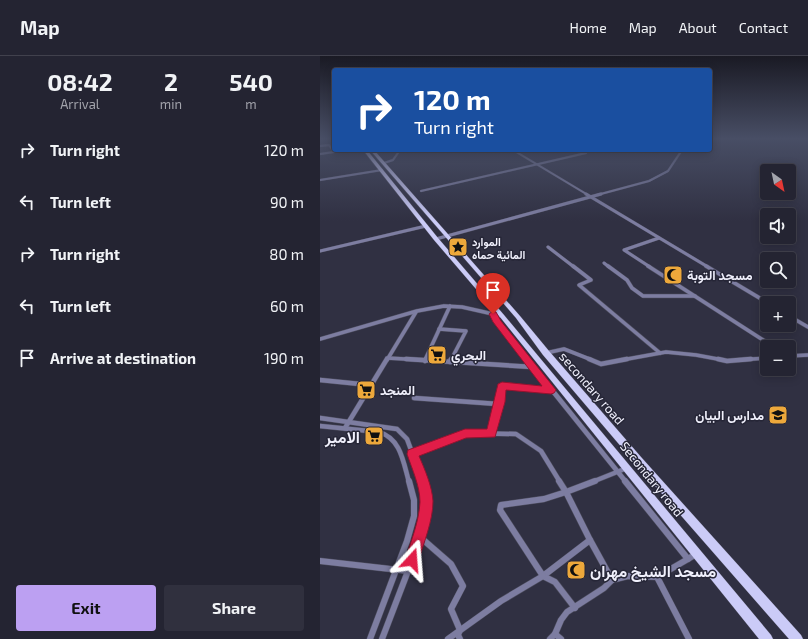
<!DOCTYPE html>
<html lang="en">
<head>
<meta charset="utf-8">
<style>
	body { margin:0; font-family:"Exo 2",Vazirmatn,sans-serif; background:#30303e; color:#f1f3f6; height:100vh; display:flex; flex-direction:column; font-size:15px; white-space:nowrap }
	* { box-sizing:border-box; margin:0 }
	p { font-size:13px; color:#a3a4ac }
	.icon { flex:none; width:22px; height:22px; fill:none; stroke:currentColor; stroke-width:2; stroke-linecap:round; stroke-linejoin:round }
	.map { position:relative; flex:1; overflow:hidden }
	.sheet { display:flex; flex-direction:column; background:#242432; width:320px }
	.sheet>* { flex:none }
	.banner { position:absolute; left:12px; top:12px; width:380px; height:84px; border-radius:4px; box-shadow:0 2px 10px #0003,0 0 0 1px #41414d; background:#1a4fa0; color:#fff; overflow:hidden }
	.needle { width:26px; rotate:147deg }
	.controls { position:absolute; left:440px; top:108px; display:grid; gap:8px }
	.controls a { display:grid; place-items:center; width:36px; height:36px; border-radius:4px; background:#242432; box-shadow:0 2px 10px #0003,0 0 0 1px #41414d; font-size:20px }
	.pin { position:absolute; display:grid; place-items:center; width:34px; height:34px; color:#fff; margin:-41px -17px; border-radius:50% 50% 50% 0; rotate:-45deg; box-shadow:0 0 4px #0007 }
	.pin .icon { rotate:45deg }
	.me { position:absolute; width:44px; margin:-22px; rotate:19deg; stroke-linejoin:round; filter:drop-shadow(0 0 3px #0008) }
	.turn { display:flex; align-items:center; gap:14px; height:84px; padding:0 16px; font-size:18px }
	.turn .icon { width:52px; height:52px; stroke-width:2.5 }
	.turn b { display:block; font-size:28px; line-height:34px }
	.eta { display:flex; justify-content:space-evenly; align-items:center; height:68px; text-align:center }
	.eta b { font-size:24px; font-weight:700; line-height:28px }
	.action { display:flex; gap:8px; margin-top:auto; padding:8px 16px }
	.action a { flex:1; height:46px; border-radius:4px; background:#bca0f2; color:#111; font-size:16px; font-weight:700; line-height:46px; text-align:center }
	.action a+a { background:#30303e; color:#f1f3f6 }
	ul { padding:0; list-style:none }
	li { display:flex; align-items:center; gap:12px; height:52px; padding:0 16px }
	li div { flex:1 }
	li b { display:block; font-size:15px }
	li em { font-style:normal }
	header { display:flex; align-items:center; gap:24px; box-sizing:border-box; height:56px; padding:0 20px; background:#242432; border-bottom:1px solid #41414d }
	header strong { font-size:19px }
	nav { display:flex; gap:22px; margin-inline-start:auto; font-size:14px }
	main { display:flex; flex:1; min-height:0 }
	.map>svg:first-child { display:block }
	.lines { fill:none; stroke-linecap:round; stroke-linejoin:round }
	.minor-far4-casing { stroke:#4f4f60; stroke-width:2.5 }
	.minor-far3-casing { stroke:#4f4f60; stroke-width:3.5 }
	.minor-far2-casing { stroke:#4f4f60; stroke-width:4.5 }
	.minor-far1-casing { stroke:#4f4f60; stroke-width:5.5 }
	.minor-casing { stroke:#4f4f60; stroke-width:7 }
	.primary-casing { stroke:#4f4f60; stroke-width:1 }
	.minor-far4 { stroke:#7d7da1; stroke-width:2 }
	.minor-far3 { stroke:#7d7da1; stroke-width:3 }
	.minor-far2 { stroke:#7d7da1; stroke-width:3.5 }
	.minor-far1 { stroke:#7d7da1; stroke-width:4.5 }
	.minor { stroke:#7d7da1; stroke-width:6 }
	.primary { fill:#cbcbf7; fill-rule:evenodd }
	.route { fill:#e11d48; stroke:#92132f }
	.labels { text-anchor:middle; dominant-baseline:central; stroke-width:3; stroke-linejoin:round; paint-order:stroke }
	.far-poi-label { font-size:11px; font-weight:bold; fill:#f0f0fc; stroke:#262637; text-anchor:start }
	.poi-label { font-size:13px; font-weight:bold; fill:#f0f0fc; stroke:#262637; text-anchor:start }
	.street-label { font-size:13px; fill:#f0f0fc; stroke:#262637 }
	.near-poi-label { font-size:16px; font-weight:bold; fill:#f0f0fc; stroke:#262637; text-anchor:end }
</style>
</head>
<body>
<header>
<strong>Map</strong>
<nav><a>Home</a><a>Map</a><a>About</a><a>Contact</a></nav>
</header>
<main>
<section class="sheet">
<div class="eta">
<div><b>08:42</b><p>Arrival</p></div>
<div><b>2</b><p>min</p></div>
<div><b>540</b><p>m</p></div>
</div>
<ul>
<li><svg class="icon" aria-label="right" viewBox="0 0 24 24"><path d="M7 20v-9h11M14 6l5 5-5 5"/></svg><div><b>Turn right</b></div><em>120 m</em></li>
<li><svg class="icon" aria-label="left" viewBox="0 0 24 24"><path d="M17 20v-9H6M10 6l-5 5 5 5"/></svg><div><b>Turn left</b></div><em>90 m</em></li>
<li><svg class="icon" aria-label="right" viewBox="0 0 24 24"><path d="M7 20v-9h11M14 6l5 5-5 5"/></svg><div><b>Turn right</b></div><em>80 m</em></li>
<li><svg class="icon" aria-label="left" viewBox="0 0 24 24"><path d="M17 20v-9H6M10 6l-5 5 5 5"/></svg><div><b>Turn left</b></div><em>60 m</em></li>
<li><svg class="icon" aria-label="arrive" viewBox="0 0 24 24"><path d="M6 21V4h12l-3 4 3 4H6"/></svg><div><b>Arrive at destination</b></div><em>190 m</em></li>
</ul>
<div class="action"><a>Exit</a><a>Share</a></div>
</section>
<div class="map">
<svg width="488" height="583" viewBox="0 0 488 583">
	<rect width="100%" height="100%" fill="#303042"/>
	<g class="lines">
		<g class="minor-far4-casing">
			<g id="minor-far4">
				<path d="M0 90 9 89 14 96 0 98"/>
				<path d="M193 94 268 139"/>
				<path d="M64 107 73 104 80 94"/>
				<path d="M0 124 62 114"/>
				<path d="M101 135 266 97 265 94"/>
				<path d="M277 139 329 125 348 115 362 94"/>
			</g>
		</g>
		<g class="minor-far3-casing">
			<g id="minor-far3">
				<path d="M266 138 388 211"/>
				<path d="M116 183 281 138"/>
				<path d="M228 191 254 211"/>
				<path d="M0 195 106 170"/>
				<path d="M284 207 289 211"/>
				<path d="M330 211 304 194 339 182"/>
			</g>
		</g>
		<g class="minor-far2-casing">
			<g id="minor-far2">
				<path d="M253 210 271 224 259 229 340 297"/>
				<path d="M288 210 307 224 312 232 323 240H375"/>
				<path d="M328 210 454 291"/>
				<path d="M386 210 448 247"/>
				<path d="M173 257 177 266 208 304"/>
				<path d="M469 260 488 271"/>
				<path d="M119 273 146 275 131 304"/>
				<path d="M0 283 97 255 124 250 142 251 182 260"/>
				<path d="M226 297 244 293 272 304"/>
				<path d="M469 300 488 299"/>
				<path d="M67 302 103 304"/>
				<path d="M67 304 96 256"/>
				<path d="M105 304 130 250"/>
				<path d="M302 304 346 296 376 299 403 304"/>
				<path d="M418 304 447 302"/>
			</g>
		</g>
		<g class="minor-far1-casing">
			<g id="minor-far1">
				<path d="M86 303 213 311"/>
				<path d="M207 303 306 426"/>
				<path d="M269 303 281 308 307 303"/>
				<path d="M398 303 407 305 431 303"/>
				<path d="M105 305 106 303"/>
				<path d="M130 306 131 303"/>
				<path d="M0 324 50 329"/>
				<path d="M94 342 178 348"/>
				<path d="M0 362 77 373 87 383 103 426"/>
				<path d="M0 370 59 376C81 383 83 405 89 426"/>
				<path d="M25 372 67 303"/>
				<path d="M171 378 182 330 231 334"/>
				<path d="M92 398 145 377 196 378 221 395 240 426"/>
				<path d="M272 426 307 412"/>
			</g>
		</g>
		<g class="minor-casing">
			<g id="minor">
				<path d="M239 425 246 436 275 425"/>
				<path d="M305 425 368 503 376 498"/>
				<path d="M246 436 270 484 223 520 180 454 181 449 224 443Z"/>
				<path d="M100 481 131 508 143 530 131 553 140 574 138 579 140 583"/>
				<path d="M270 484 292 524"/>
				<path d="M0 505 88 515"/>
				<path d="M223 520 235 526 255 552"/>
				<path d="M337 521 369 583"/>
				<path d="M235 578 241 583"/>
				<path d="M50 583 87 485 94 460V444L89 425"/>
				<path d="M62 583 88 515 104 464 106 445 102 425"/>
				<path d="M128 583 181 545 223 520"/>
				<path d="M230 583 235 578 241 564 247 556 284 532 292 524 308 520 337 521 368 503"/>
			</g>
		</g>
		<g class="primary-casing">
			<g id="primary">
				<path d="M43 94H47L118 182 184 259 451 579 453 583H439L180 261 114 184Z"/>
				<path d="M50 94H54L200 260 229 295 321 401 481 579 483 583H469L315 407 223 299 196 262Z"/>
			</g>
		</g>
		<use href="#minor-far4" class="minor-far4"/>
		<use href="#minor-far3" class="minor-far3"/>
		<use href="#minor-far2" class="minor-far2"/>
		<use href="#minor-far1" class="minor-far1"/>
		<use href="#minor" class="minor"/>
		<use href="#primary" class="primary"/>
	</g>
	<linearGradient id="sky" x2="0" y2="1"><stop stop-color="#1a1a24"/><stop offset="0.5" stop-color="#484e65"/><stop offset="1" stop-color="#484e65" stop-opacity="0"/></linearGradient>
	<rect width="488" height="165" fill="url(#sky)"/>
	<path class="route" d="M173 255 176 256 181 265 236 334 234 337 231 338 186 334 185 346 175 381 146 382 99 400C105 414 112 430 113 445 113 465 104 485 99 504L97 509 92 511 87 509 85 504C91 485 99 466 100 446 100 430 92 413 87 398L88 394 145 373H167L178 328 182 326 222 330 173 266 169 258Z"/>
	<defs>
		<g id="sight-square" transform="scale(1)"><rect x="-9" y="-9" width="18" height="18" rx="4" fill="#eda83b" stroke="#262637"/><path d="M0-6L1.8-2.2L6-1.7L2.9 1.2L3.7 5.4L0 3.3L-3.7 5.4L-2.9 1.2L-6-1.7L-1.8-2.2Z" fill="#111"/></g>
		<g id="mosque-square" transform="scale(1)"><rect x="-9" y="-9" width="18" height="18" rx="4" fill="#eda83b" stroke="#262637"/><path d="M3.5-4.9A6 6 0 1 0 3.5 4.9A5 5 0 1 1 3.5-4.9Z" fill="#111"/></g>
		<g id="supermarket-square" transform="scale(1)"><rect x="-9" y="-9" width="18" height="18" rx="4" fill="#eda83b" stroke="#262637"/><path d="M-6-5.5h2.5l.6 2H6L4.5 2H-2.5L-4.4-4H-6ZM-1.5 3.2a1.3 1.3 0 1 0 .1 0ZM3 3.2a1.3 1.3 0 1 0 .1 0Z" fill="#111"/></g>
		<g id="school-square" transform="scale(1)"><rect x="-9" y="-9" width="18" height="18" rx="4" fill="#eda83b" stroke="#262637"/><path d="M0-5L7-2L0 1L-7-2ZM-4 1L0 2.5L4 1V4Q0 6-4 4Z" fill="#111"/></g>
	</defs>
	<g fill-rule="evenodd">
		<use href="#sight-square" x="138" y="191"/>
		<use href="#mosque-square" x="353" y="219"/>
		<use href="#supermarket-square" x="117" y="299"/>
		<use href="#supermarket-square" x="46" y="334"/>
		<use href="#school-square" x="458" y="359"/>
		<use href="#supermarket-square" x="54" y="380"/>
		<use href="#mosque-square" x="256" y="514"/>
	</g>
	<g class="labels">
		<g class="far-poi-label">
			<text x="152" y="185">الموارد<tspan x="152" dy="13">المائية حماه</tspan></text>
		</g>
		<g class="poi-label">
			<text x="367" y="219">مسجد التوبة</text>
			<text x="131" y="299">البحري</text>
			<text x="60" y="334">المنجد</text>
			<text x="444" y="359" text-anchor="end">مدارس البيان</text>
		</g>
		<g class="street-label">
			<text transform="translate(272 332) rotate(49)">secondary road</text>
			<text transform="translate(332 423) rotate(51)">Secondary road</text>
		</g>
		<g class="near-poi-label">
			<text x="40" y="380">الامير</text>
			<text x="270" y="514" text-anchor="start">مسجد الشيخ مهران</text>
		</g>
	</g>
</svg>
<div class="controls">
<a><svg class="needle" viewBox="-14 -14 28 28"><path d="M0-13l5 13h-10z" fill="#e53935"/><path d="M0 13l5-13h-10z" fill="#a3a4ac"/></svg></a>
<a><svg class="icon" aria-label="sound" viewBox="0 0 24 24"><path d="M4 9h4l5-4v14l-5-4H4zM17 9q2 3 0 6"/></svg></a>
<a><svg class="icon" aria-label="search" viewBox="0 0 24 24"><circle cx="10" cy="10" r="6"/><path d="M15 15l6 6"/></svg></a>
<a>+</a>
<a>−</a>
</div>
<div class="pin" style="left:173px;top:258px;background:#d93025"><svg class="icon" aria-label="arrive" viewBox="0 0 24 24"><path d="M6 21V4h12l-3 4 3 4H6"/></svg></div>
<svg class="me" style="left:92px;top:504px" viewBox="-20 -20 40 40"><path d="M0-17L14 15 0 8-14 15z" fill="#e11d48" stroke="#fff" stroke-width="4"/></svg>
<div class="banner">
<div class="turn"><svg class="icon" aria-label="right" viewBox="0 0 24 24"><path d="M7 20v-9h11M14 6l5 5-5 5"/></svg><div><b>120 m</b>Turn right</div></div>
</div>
</div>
</main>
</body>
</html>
